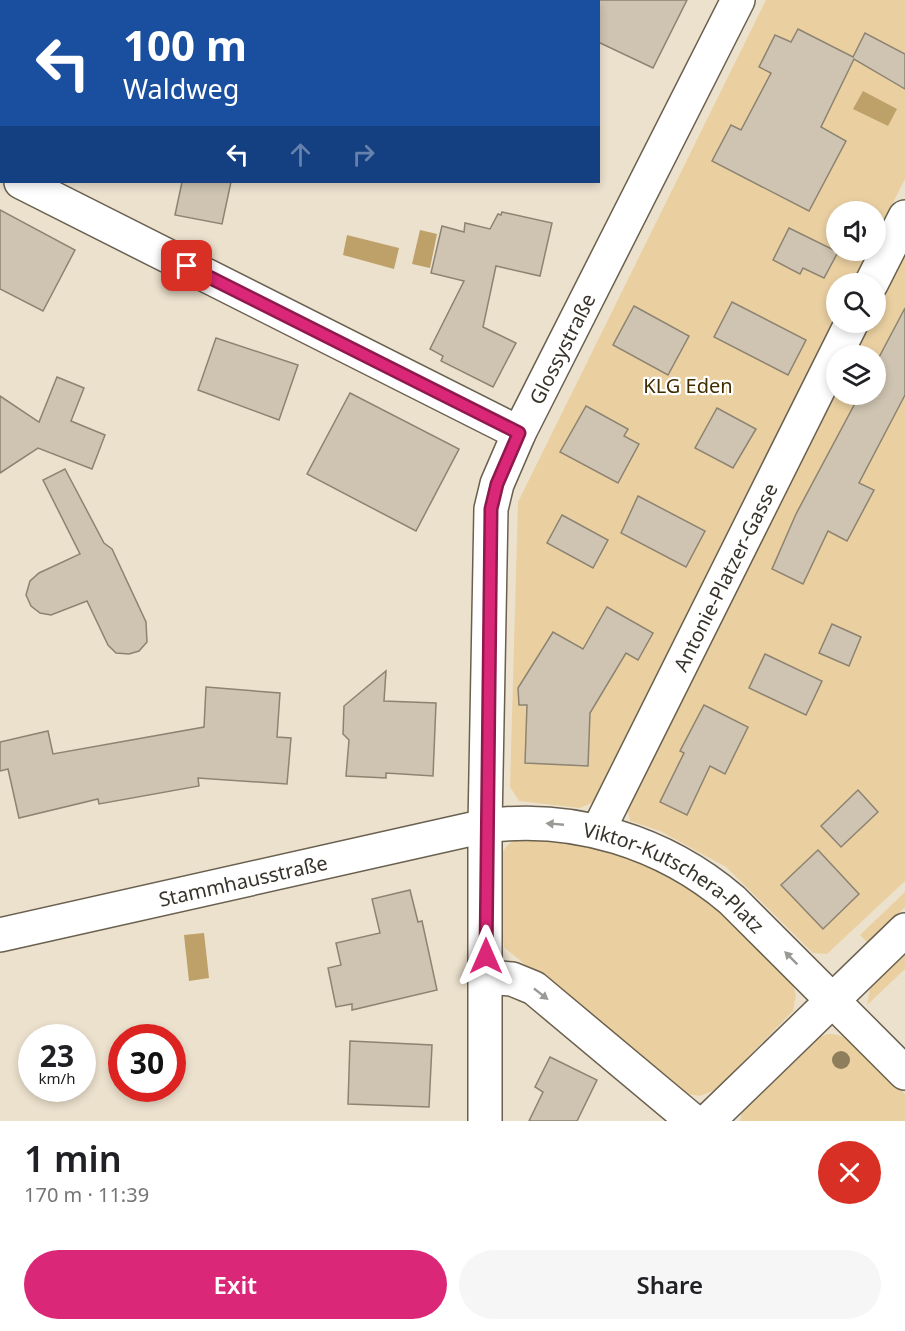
<!DOCTYPE html>
<html lang="en">
<head>
<meta charset="utf-8">
<style>
	body { margin:0; font-family:"Noto Sans",sans-serif; background:#f6f6f6; color:#202124; height:100vh; display:flex; flex-direction:column; font-size:22px; white-space:nowrap }
	* { box-sizing:border-box; margin:0 }
	p { font-size:20px; color:#757577 }
	.icon { flex:none; width:33px; height:33px; fill:none; stroke:currentColor; stroke-width:2; stroke-linecap:round; stroke-linejoin:round }
	.map { position:relative; height:1121px; overflow:hidden }
	.sheet { display:flex; flex-direction:column; background:#fff; flex:1 }
	.sheet>* { flex:none }
	.guide { position:absolute; left:0px; top:0px; width:600px; height:183px; box-shadow:0 3px 9px #0003; background:#1a4fa0; color:#fff; overflow:hidden }
	.buttons { position:absolute; left:826px; top:201px; display:grid; gap:12px }
	.buttons a { display:grid; place-items:center; width:60px; height:60px; border-radius:50%; background:#fff; box-shadow:0 3px 9px #0003; font-size:30px }
	.speed { position:absolute; left:18px; top:1024px; display:flex; gap:12px; font-size:30px; font-weight:700; text-align:center }
	.speed>* { display:grid; place-content:center; width:78px; height:78px; border-radius:50%; background:#fff; box-shadow:0 3px 9px #0003; line-height:1 }
	.speed small { font-size:15px; font-weight:400 }
	.speed .limit { border:9px solid #d22; background:#fff; color:#111 }
	.pin { position:absolute; display:grid; place-items:center; width:51px; height:51px; color:#fff; margin:-26px; border-radius:12px; box-shadow:0 3px 9px #0006 }
	.me { position:absolute; width:66px; margin:-33px; rotate:0deg; stroke-linejoin:round; filter:drop-shadow(0 0 4px #0008) }
	.turn { display:flex; align-items:center; gap:21px; height:126px; padding:0 24px; font-size:27px }
	.turn .icon { width:78px; height:78px; stroke-width:2.5 }
	.turn b { display:block; font-size:42px; line-height:51px }
	.lanes { display:flex; align-items:center; height:57px; padding:0 24px; background:#0003; justify-content:center; gap:30px; direction:ltr }
	.lanes .off { opacity:.35 }
	.round { display:grid; place-items:center; flex:none; width:63px; height:63px; border-radius:32px; background:#f6f6f6 }
	.headline { display:flex; align-items:center; justify-content:space-between; height:102px; padding:0 24px }
	h1 { font-size:36px; font-weight:600; line-height:45px }
	.action { display:flex; gap:12px; margin-top:auto; padding:12px 24px }
	.action a { flex:1; height:69px; border-radius:36px; background:#db2777; color:#fff; font-size:24px; font-weight:600; line-height:69px; text-align:center }
	.action a+a { background:#f6f6f6; color:#202124 }
	.map>svg:first-child { display:block }
	.green { fill:#ead0a1 }
	.water { fill:#bea069 }
	.building { fill:#cfc4b1; stroke:#8d8371; stroke-width:1.5 }
	.lines { fill:none; stroke-linecap:round; stroke-linejoin:round }
	.minor-casing { stroke:#6a604f; stroke-width:36 }
	.minor { stroke:#fff; stroke-width:33 }
	.tree { fill:#8e7e5c }
	.oneway { fill:#9b9995 }
	.route-casing { stroke:#8e194d; stroke-width:15 }
	.route { stroke:#db2777; stroke-width:10 }
	.labels { text-anchor:middle; dominant-baseline:central; stroke-width:4.5; stroke-linejoin:round; paint-order:stroke }
	.street-label { font-size:20px; fill:#37332b; stroke:#fff }
	.park-label { font-size:20px; fill:#412d00; stroke:#fff }
</style>
</head>
<body>
<div class="map">
<svg width="905" height="1121" viewBox="0 0 905 1121">
	<rect width="100%" height="100%" fill="#ece1cd"/>
	<g class="green">
		<path d="M766 0H905V179L876 236V212H837V250L869 251 853 283 837 284V315L594 802 580 808 519 801 510 787 518 502Z"/>
		<path d="M905 251V881L827 954 813 953 726 867 660 831 630 821 627 808 837 387V394H876V356L853 355 869 323 876 322V309Z"/>
		<path d="M519 838 572 840 644 861 720 906 792 983 796 995 793 1011 717 1089 700 1096 681 1093 505 948C499 933 495 867 502 853 506 845 511 842 519 838Z"/>
		<path d="M905 892V907L867 942 860 935Z"/>
		<path d="M905 953V969L867 1005 871 985Z"/>
		<path d="M828 1034C861 1033 885 1073 905 1094V1121H740L742 1111 749 1101 819 1037Z"/>
	</g>
	<g class="water">
		<path d="M863 91 897 109 888 126 853 109Z"/>
		<path d="M420 230 437 234 430 268 412 264Z"/>
		<path d="M347 235 399 248 394 269 343 255Z"/>
		<path d="M204 933 209 978 189 981 184 935Z"/>
	</g>
	<g class="building">
		<path d="M598 0H687L653 68 598 42Z"/>
		<path d="M798 29 853 57 865 33 905 54V89L854 59 821 127 846 141 809 211 712 161 731 125 741 130 771 73 759 67 775 35 791 42Z"/>
		<path d="M182 182H231L222 224 175 215Z"/>
		<path d="M0 210 75 250 43 311 0 289Z"/>
		<path d="M502 212 552 223 540 276 496 266 483 327 516 343 493 387 441 361 443 356 430 349 464 281 431 273 442 226 464 232 465 223 490 229 498 214 501 215Z"/>
		<path d="M789 228 838 252 824 278 803 268 800 274 773 260Z"/>
		<path d="M732 302 806 340 788 375 714 337Z"/>
		<path d="M634 306 689 336 668 375 613 345Z"/>
		<path d="M905 308V395L859 483 874 490 847 541 828 531 803 584 772 569 796 514 860 394H876V363Z"/>
		<path d="M216 338 298 365 279 420 198 390Z"/>
		<path d="M57 377 84 388 71 421 105 435 92 469 38 448 0 473V396L39 422Z"/>
		<path d="M350 393 459 449 416 531 307 474Z"/>
		<path d="M586 406 628 429 624 436 639 444 618 483 560 452Z"/>
		<path d="M717 408 756 429 733 468 695 448Z"/>
		<path d="M65 469 104 543 112 549 146 622 147 642 139 651 129 654 116 653 108 645 87 601 51 615 40 613 31 606 26 595 30 581 39 573 80 554 43 480Z"/>
		<path d="M638 496 705 531 686 567 621 533Z"/>
		<path d="M562 515 608 540 593 568 547 543Z"/>
		<path d="M607 607 653 633 638 660 626 653 590 713 588 766 525 763 527 705H519L518 688 553 632 583 649Z"/>
		<path d="M832 624 861 637 849 666 819 653Z"/>
		<path d="M765 654 822 681 806 715 749 688Z"/>
		<path d="M386 671 384 701 436 703 433 776 386 773V778L346 776 349 740 343 734 344 706Z"/>
		<path d="M206 687 280 693 277 737 291 738 287 784 198 778 199 786 99 804 98 799 19 818 8 769 0 771V742L48 731 53 754 204 727Z"/>
		<path d="M704 705 748 727 725 774 710 766 687 815 660 802 684 753 680 751Z"/>
		<path d="M858 790 878 812 841 847 821 826Z"/>
		<path d="M818 850 859 894 823 929 781 885Z"/>
		<path d="M410 890 418 922 422 921 437 990 352 1010V1004L336 1007 328 968 341 965 336 943 380 933 372 899Z"/>
		<path d="M350 1041 432 1045 429 1107 348 1104Z"/>
		<path d="M550 1057 597 1080 577 1121H529L543 1092 535 1087Z"/>
	</g>
	<g class="lines">
		<g class="minor-casing">
			<g id="minor">
				<path d="M21 182 519 433"/>
				<path d="M871 284 905 217"/>
				<path id="s1" d="M598 831 852 322"/>
				<path id="s2" d="M0 935 485 826C574 814 664 842 732 900L905 1073"/>
				<path d="M486 977 512 979 534 988 693 1121"/>
				<path id="s3" d="M485 1121V826L491 509 497 484 519 433 738 0"/>
				<path d="M708 1121 905 930"/>
			</g>
		</g>
		<use href="#minor" class="minor"/>
	</g>
	<circle class="tree" cx="841" cy="1060" r="9"/>
	<defs><path id="oneway-solid" d="M-6-.8H1V-3.2L6.5 0L1 3.2V.8H-6Z" transform="scale(1.5)"/></defs>
	<g class="oneway">
		<use href="#oneway-solid" transform="translate(555 824) rotate(-175)"/>
		<use href="#oneway-solid" transform="translate(791 958) rotate(-135)"/>
		<use href="#oneway-solid" transform="translate(541 994) rotate(38)"/>
	</g>
	<g class="lines">
		<g class="route-casing">
			<path id="route" d="M187 266 519 433 497 484 491 509 486 956"/>
		</g>
		<use href="#route" class="route"/>
	</g>
	<g class="labels">
		<g class="street-label">
			<text stroke="none"><textPath href="#s3" startOffset="788">Glossystraße</textPath></text>
			<text stroke="none"><textPath href="#s1" startOffset="284">Antonie-Platzer-Gasse</textPath></text>
			<text stroke="none"><textPath href="#s2" startOffset="249">Stammhausstraße</textPath></text>
			<text stroke="none"><textPath href="#s2" startOffset="700">Viktor-Kutschera-Platz</textPath></text>
		</g>
		<g class="park-label">
			<text x="688" y="385">KLG Eden</text>
		</g>
	</g>
</svg>
<div class="buttons">
<a><svg class="icon" aria-label="sound" viewBox="0 0 24 24"><path d="M4 9h4l5-4v14l-5-4H4zM17 9q2 3 0 6"/></svg></a>
<a><svg class="icon" aria-label="search" viewBox="0 0 24 24"><circle cx="10" cy="10" r="6"/><path d="M15 15l6 6"/></svg></a>
<a><svg class="icon" aria-label="layers" viewBox="0 0 24 24"><path d="M12 4l9 5-9 5-9-5zM3 14l9 5 9-5"/></svg></a>
</div>
<div class="speed"><div>23<small>km/h</small></div><div class="limit">30</div></div>
<div class="pin" style="left:187px;top:266px;background:#d93025"><svg class="icon" aria-label="arrive" viewBox="0 0 24 24"><path d="M6 21V4h12l-3 4 3 4H6"/></svg></div>
<svg class="me" style="left:486px;top:956px" viewBox="-20 -20 40 40"><path d="M0-17L14 15 0 8-14 15z" fill="#db2777" stroke="#fff" stroke-width="4"/></svg>
<div class="guide">
<div class="turn"><svg class="icon" aria-label="left" viewBox="0 0 24 24"><path d="M17 20v-9H6M10 6l-5 5 5 5"/></svg><div><b>100 m</b>Waldweg</div></div>
<div class="lanes"><svg class="icon" aria-label="left" viewBox="0 0 24 24"><path d="M17 20v-9H6M10 6l-5 5 5 5"/></svg><svg class="icon off" aria-label="ahead" viewBox="0 0 24 24"><path d="M12 20V5M6 11l6-6 6 6"/></svg><svg class="icon off" aria-label="right" viewBox="0 0 24 24"><path d="M7 20v-9h11M14 6l5 5-5 5"/></svg></div>
</div>
</div>
<section class="sheet">
<div class="headline"><div><h1>1 min</h1><p>170 m · 11:39</p></div><a class="round" style="background:#d93025;color:#fff"><svg class="icon" aria-label="close" viewBox="0 0 24 24"><path d="M6 6l12 12M18 6L6 18"/></svg></a></div>
<div class="action"><a>Exit</a><a>Share</a></div>
</section>
</body>
</html>
